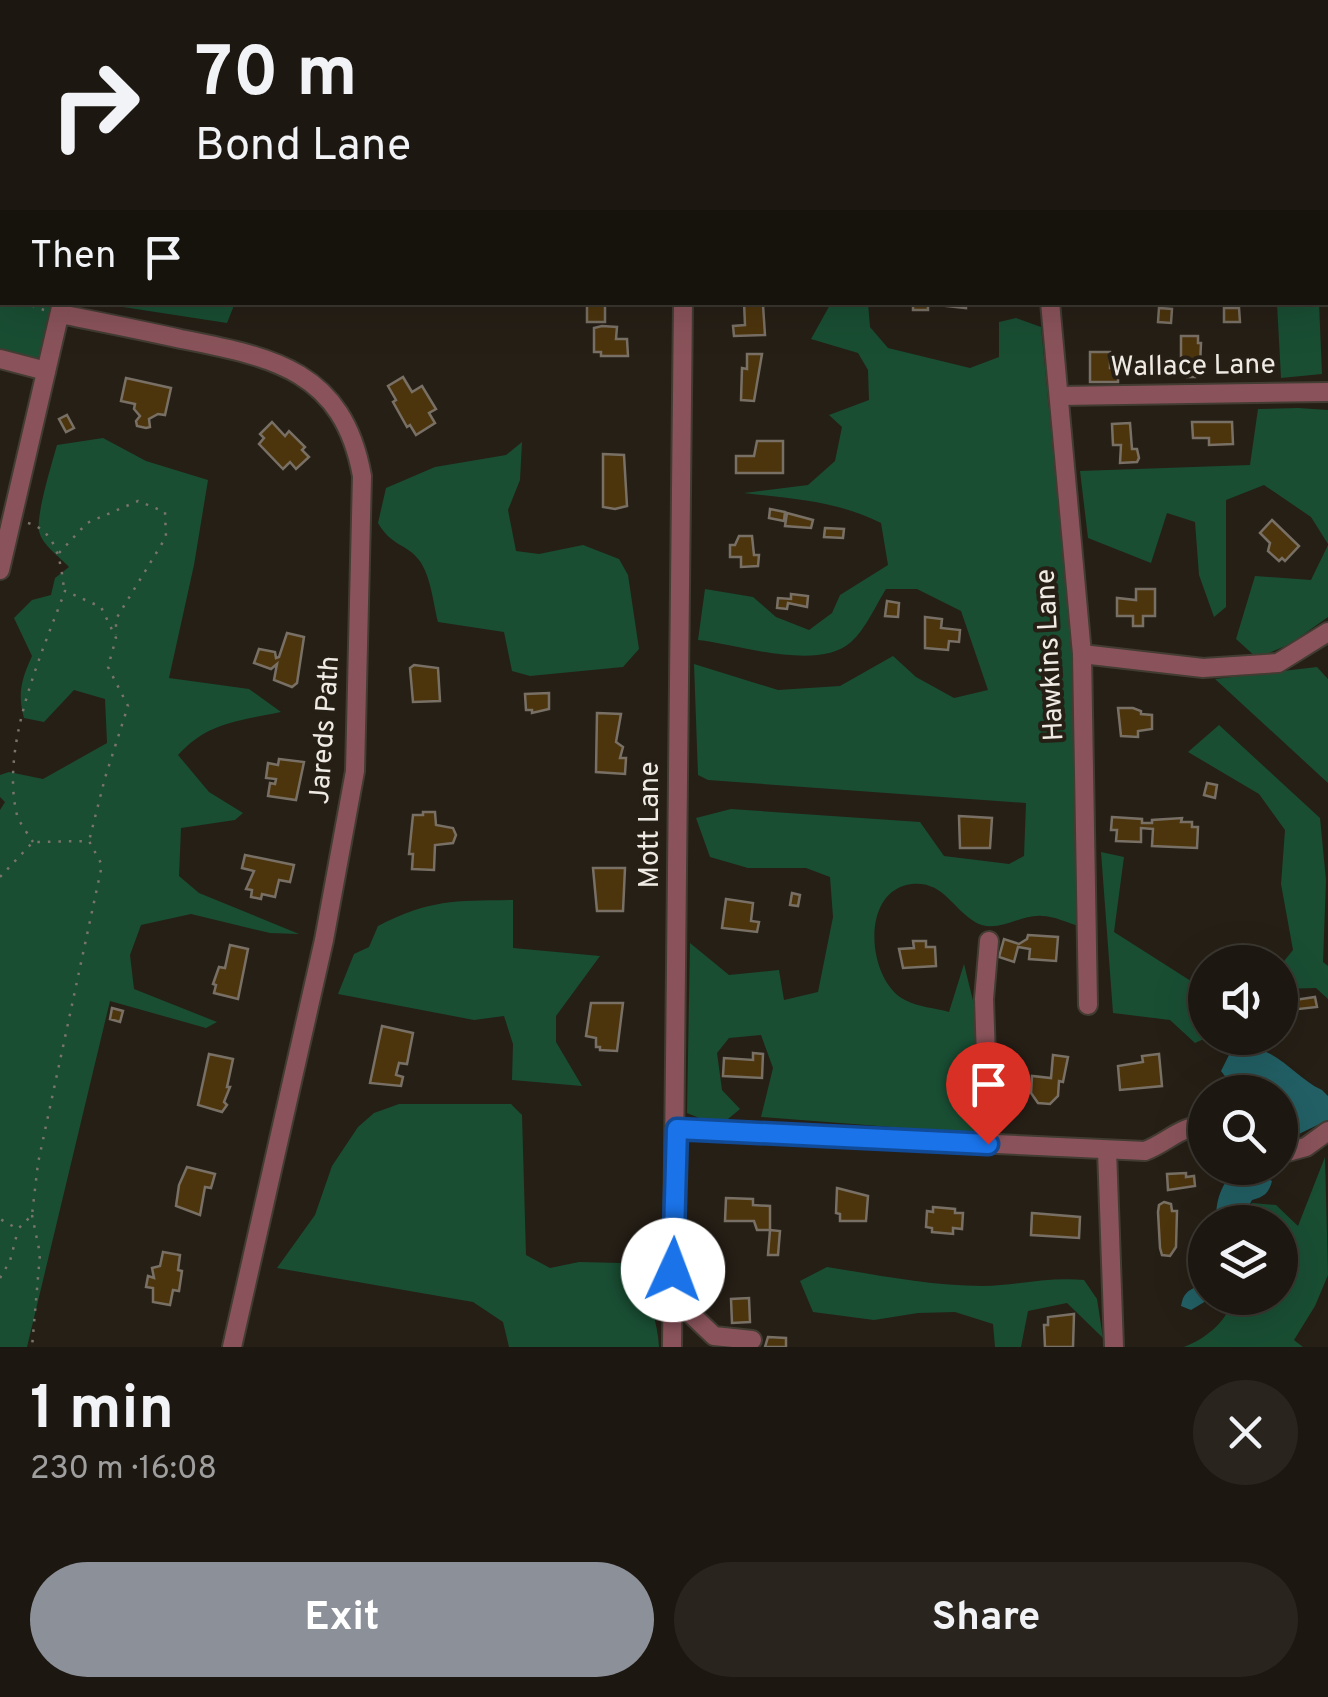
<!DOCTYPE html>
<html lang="en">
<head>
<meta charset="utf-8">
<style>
	body { margin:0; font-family:Overpass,sans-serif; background:#29241e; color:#f1f3f6; height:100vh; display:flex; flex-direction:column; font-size:38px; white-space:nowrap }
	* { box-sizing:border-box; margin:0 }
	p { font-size:32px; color:#a09f9f }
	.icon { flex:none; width:55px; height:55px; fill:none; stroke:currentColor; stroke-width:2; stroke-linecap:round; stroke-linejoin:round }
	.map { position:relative; height:1347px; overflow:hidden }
	.drawer { display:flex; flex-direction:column; background:#1c1710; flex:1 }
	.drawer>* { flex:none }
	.banner { position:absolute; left:0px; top:0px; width:1330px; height:305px; box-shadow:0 10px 40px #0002,0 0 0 2px #3a3630; background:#1c1710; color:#f1f3f6; overflow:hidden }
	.fabs { position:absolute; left:1188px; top:945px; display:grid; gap:20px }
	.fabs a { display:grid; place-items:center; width:110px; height:110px; border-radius:50%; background:#1c1710; box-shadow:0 10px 40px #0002,0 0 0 2px #3a3630; font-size:50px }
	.pin { position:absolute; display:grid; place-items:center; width:85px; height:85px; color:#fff; margin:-102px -42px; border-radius:50% 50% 50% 0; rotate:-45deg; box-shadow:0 0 10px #0007 }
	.pin .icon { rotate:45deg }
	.me { position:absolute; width:110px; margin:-55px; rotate:2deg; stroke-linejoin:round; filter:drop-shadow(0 0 8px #0008) }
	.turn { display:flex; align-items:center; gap:35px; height:210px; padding:0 30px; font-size:45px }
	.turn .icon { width:130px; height:130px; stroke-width:2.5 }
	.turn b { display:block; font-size:70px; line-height:85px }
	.then { display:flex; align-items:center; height:95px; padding:0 30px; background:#0003; gap:20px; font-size:38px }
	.round { display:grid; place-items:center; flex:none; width:105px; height:105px; border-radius:52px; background:#29241e }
	.summary { display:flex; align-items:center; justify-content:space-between; height:170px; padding:0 30px }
	h1 { font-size:60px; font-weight:700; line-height:75px }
	.cta { display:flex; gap:20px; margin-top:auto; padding:20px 30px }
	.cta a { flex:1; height:115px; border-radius:60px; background:#8c9099; color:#fff; font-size:40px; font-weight:700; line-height:115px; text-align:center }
	.cta a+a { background:#29241e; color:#f1f3f6 }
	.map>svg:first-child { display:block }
	.green { fill:#194e33 }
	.water { fill:#226065 }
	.building { fill:#4c340d; stroke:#787065; stroke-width:2.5 }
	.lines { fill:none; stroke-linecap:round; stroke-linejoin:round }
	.minor-casing { stroke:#423c33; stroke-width:22 }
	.path { stroke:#7a746c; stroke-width:2.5; stroke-dasharray:2.5 8; stroke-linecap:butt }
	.minor { stroke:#8a535b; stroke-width:18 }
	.route-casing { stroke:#114b97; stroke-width:25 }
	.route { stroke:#1a73e8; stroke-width:18 }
	.labels { text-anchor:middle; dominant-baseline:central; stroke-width:8; stroke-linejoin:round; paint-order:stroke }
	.street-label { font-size:28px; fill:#efebe4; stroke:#261f16 }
</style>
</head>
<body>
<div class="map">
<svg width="1328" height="1347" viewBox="0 0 1328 1347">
	<rect width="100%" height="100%" fill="#261f16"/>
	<g class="green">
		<path d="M0 0H117L2 2V302L53 303 43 353 36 361 0 352Z"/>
		<path d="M97 303H235L227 323Z"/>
		<path d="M831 303H868L870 327 888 348 970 368 999 357V322L1016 318 1041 327 1073 655 1079 926C1068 923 1054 916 1042 916 1020 914 996 935 975 922 952 908 943 881 912 884 859 890 867 981 905 1000 917 1007 936 1008 949 1012L964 964 977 1017 982 1134 761 1117 773 1068 761 1035 729 1038 717 1053 722 1090 740 1109 728 1119 704 1120 687 1113 690 943 729 975 779 970 784 1000 818 992 833 917 830 877 806 868H748L710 857 696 818 731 809 920 822 944 856 1009 864 1024 856 1026 803 708 780 698 775 694 664 778 690 840 686 893 656 916 677 954 698 988 690 961 611 917 589H886C876 605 865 630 851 642 818 672 737 644 698 640L705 589 753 597 776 617 809 630 832 613 840 595 888 565 881 523C838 501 792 499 744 493L808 485 835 461 842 427 829 415 869 400 868 370 858 353 811 339Z"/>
		<path d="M1277 303H1319L1322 374 1281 378Z"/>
		<path d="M1298 408 1328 410V544L1311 517 1264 485 1226 500V607L1214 617 1199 575 1195 522 1167 513 1151 563 1088 538 1080 471 1250 465 1258 409Z"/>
		<path d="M103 438 146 461 208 480 194 565 169 678 249 689 281 712C238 721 208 722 178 755L209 792 243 813 235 820 181 828 179 876 199 893 299 934 270 933 191 914 141 925 130 955 134 989 217 1022 206 1028 110 1001 27 1347H0V810L5 802 0 797V775L9 772 43 779 107 743 105 699 74 690 44 722 24 718C17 694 22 678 32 656L14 618 32 600 51 595 55 578 69 567C60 557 42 545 39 531 36 515 52 463 57 445Z"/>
		<path d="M522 442 520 480 508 510 516 551 539 554 583 545 619 559 628 575 639 649 623 667 530 676 512 671 504 632 438 622C433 602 431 576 419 560 407 544 391 546 378 523L386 488 435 467 506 455Z"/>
		<path d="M1328 545V617L1290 644 1257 658 1236 639 1255 576 1311 580Z"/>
		<path d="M1317 667 1328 679V783L1215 679Z"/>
		<path d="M1219 725 1320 818 1326 880 1323 962 1328 966V999L1316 988 1280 989V966L1293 950 1281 884 1285 830 1259 794 1188 752Z"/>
		<path d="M1101 852 1124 857 1114 932 1205 990 1206 1038 1195 1043 1170 1020 1113 1013Z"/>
		<path d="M513 900V948L600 956 556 1016V1042L582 1086 512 1080 513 1044 504 1016 474 1020 338 994 354 954 369 947 378 926C431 899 455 901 513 900Z"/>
		<path d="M399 1104H511L522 1115 526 1255 550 1268 579 1262 621 1263 643 1275C648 1300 658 1322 659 1347H509L503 1322 473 1302 277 1268 315 1215 332 1166 358 1127 374 1113Z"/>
		<path d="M1325 1157 1328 1275 1315 1306 1294 1340 1303 1347H1184C1207 1338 1226 1322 1234 1298H1280V1222H1245L1252 1203 1276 1205 1298 1226Z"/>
		<path d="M827 1267C878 1275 931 1286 983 1286 1018 1285 1048 1277 1084 1280L1097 1299 1103 1338 1067 1303 1028 1311 1021 1347H995L993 1324 955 1312 918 1313 874 1320 813 1312 800 1281Z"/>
	</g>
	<g class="water">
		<path d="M1241 1047C1276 1045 1294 1077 1322 1090L1328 1096V1120L1280 1143V1092H1237L1221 1071 1230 1053Z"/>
		<path d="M1238 1168H1246L1272 1181C1269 1193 1264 1197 1252 1200L1240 1222H1217C1214 1203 1222 1181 1238 1168Z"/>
		<path d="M1198 1286 1205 1290 1206 1301 1191 1310 1181 1306C1183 1294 1187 1291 1198 1286Z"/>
	</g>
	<g class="building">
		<path d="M744 302H772L763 305 765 335 734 336 733 326 745 325Z"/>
		<path d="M913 302H966V308L928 304V310H913Z"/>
		<rect x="587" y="305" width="18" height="17"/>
		<path d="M1159 308 1172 309 1171 323 1158 322Z"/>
		<path d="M1224 308H1239L1240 322H1224Z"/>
		<path d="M602 326 617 327 616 339H627L628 356H601V352H594V328Z"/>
		<path d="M1181 336H1198V343H1201L1200 366 1194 369 1195 377H1187V369L1181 367Z"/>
		<path d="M1090 352H1110V368H1118V382H1090Z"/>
		<path d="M747 354H762L754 401 741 400 742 368 747 369Z"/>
		<path d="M403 377 412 392 422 386 436 409 429 413 435 423 416 435 410 425 407 427 393 402 396 400 388 386Z"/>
		<path d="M126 378 171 388 165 415 158 414 149 419 150 427 146 428 137 426 136 421 140 416 134 409 135 404 121 401Z"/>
		<path d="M67 415 74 428 66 432 59 419Z"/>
		<path d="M272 422 285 436 289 431 305 447 302 450 309 457 296 469 290 462 283 469 259 444 264 438 260 434Z"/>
		<path d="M1192 422H1232L1233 444 1209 445V438H1193Z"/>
		<path d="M1130 423 1132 449H1137L1139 458 1137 462 1120 463 1121 445H1113L1112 424Z"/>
		<path d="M757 441H783V473H736V456H754Z"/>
		<path d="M603 454 624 455 627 506 615 509 603 507Z"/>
		<path d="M770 509 785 512 784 521 769 518Z"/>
		<path d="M787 513 813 520 811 528 785 526Z"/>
		<path d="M1272 520 1299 546 1285 561 1282 558 1279 561 1268 551 1270 543 1260 533Z"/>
		<path d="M825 528 844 529 843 538 824 537Z"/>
		<path d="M739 536H752L754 555H759L758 566 741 567V557H730V545H735Z"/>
		<path d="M1136 589H1155V616H1143V626H1133V616H1117V598L1136 600Z"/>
		<path d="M791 594 808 596 807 607 788 603 787 609 777 608 778 598 791 599Z"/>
		<path d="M887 601 899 603 898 617 885 616Z"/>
		<path d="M925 617 942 619 941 628 960 630 959 642 949 641 948 650 925 648Z"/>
		<path d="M287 633 304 637 297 683 292 687 274 680 277 664 271 669 254 663 259 649 275 652 276 658 279 657Z"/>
		<path d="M414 665 438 668 440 701 413 702 410 668Z"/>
		<path d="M549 693V709L532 713V710H526L525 694Z"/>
		<path d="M1118 708H1133L1141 711V714L1152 715V729L1138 731V737L1121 736Z"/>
		<path d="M597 713 621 714 616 742 623 747 620 758H626L625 774 596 772Z"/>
		<path d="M279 759 304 762 296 800 268 796 270 783 275 784 276 779 266 778 268 763 278 765Z"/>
		<path d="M1207 783 1217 785 1215 798 1204 795Z"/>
		<path d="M423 812H435L436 825 453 828 456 835 453 843 435 845 434 870 412 869 413 854H409L413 815H423Z"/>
		<path d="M959 816 992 818 990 848H960Z"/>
		<path d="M1112 817 1142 819V823H1152V820L1182 818 1181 822H1192V827H1198L1197 848 1152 846 1153 829 1141 828V842L1116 841 1117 830H1111Z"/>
		<path d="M245 855 294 865 290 882 279 880 275 897 262 894 261 899 251 897 252 890 246 889 254 871 242 868Z"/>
		<path d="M593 868H625L623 911H597Z"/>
		<path d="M792 893 800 895 798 906 790 905Z"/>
		<path d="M726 899 753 903 751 921 759 922 757 932 722 928Z"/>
		<path d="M1028 935 1058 937 1056 961 1029 959 1030 949 1018 947 1014 962 999 957 1004 939 1019 944 1027 939Z"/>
		<path d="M913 941H926V947H935L936 966 903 968 899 949 914 948Z"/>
		<path d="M230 945 248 949 238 999 214 993 216 985 213 984 219 967 225 968Z"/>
		<path d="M1315 997 1317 1007 1290 1010 1288 1001Z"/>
		<path d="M591 1003H623L617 1051 600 1050V1047H596V1038L586 1036Z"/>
		<path d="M112 1008 123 1011 120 1022 110 1019Z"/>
		<path d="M382 1026 413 1033 407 1064 399 1063 396 1075 403 1077 401 1086 370 1083Z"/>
		<path d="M753 1053 763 1054 762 1078 723 1076 724 1058 753 1060Z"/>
		<path d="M209 1054 233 1059 227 1087H230L224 1102 227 1105 222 1112 198 1105Z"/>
		<path d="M1159 1054 1162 1086 1120 1090 1118 1066 1143 1062 1142 1056Z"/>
		<path d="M1053 1055 1068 1057 1063 1082 1059 1081 1058 1096 1050 1104 1038 1103 1031 1093 1032 1076 1051 1078Z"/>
		<path d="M187 1167 215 1174 211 1188 205 1187 200 1215 176 1206 179 1185Z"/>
		<path d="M1186 1173V1177L1194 1176 1195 1186 1168 1190 1167 1174Z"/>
		<path d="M837 1188 868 1196 866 1221H840V1214L836 1213Z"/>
		<path d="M726 1198 753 1199V1205L770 1206V1230H757L754 1221H725Z"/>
		<path d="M1164 1202 1171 1204 1172 1211H1177L1176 1247 1170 1256 1162 1255 1160 1248 1158 1212 1159 1205Z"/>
		<path d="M933 1207 955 1209V1213H963L962 1229 953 1228V1234L932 1232V1228L926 1227 927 1211 933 1212Z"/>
		<path d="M1032 1213 1080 1217 1079 1238 1031 1235Z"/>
		<path d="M770 1230 780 1231 778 1255H768Z"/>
		<path d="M163 1252 180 1255 178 1270 182 1271 179 1291 173 1290 170 1305 153 1302V1288L146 1287 148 1276 154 1278 152 1268 160 1266Z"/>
		<path d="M749 1298 750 1322 732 1323 731 1299Z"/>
		<path d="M1074 1314 1073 1347H1045L1044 1325H1048V1317Z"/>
		<path d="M768 1337 786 1338V1347H765Z"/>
	</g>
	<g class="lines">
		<g class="minor-casing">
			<g id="minor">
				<path d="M1021 0V2"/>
				<path d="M1207 0 1215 2"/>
				<path d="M126 2V0"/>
				<path d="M685 2V0"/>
				<path d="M1246 2V0"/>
				<path d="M1328 40V41"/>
				<path d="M1050 302 1082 654 1088 1005"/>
				<path d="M60 314C100 322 141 330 181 339 272 357 343 370 362 476L355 771 324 940 232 1347"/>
				<path d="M0 359 46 371"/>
				<path d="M1059 396 1328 392"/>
				<path d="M0 570 62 303"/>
				<path d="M1082 654 1203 668 1278 663 1328 632"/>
				<path d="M677 1129 1145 1151C1167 1143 1181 1125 1205 1126"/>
				<path d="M989 1144 984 999 989 941"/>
				<path d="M1107 1150 1114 1347"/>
				<path d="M1280 1154 1306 1147 1328 1131"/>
				<path d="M673 1297 714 1336 752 1340"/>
				<path d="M672 1347 683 302"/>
			</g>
		</g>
		<g class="path">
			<path d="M59 2V0"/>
			<path d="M0 229H2"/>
			<path d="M0 248 2 261"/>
			<path d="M0 285 2 286"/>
			<path d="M22 302 44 310"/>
			<path d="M28 523C57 531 61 563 64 589"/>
			<path d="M59 553 87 523 138 501 165 512 166 537 116 619V635"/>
			<path d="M33 842C28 834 20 824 17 815 0 746 41 655 65 591L101 607 116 638 108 667 128 706 105 778 89 841"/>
			<path d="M0 877 33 842 89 841 102 865 38 1163 32 1215 18 1229 0 1219"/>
			<path d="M32 1215 40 1254 32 1347"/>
			<path d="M0 1278 10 1261 18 1230"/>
		</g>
		<use href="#minor" class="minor"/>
	</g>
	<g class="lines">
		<g class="route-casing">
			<path id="route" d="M673 1270 677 1129 988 1144"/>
		</g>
		<use href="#route" class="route"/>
	</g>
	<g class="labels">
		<g class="street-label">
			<text transform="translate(1193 367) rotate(-1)">Wallace Lane</text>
			<text transform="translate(1051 655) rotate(-93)">Hawkins Lane</text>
			<text transform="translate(326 730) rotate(-86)">Jareds Path</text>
			<text transform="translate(651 825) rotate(-90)">Mott Lane</text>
		</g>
	</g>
</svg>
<div class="fabs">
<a><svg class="icon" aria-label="sound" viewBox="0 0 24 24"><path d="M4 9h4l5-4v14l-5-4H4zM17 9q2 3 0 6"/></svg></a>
<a><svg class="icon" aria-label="search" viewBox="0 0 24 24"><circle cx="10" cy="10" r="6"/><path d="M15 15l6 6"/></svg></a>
<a><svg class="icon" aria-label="layers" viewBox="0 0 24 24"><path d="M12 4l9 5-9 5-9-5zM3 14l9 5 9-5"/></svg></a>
</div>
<div class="pin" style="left:988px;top:1144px;background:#d93025"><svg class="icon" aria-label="arrive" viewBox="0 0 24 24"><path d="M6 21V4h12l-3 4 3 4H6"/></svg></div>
<svg class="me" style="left:673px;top:1270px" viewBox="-20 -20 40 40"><circle r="19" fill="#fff"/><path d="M0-13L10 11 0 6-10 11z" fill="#1a73e8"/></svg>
<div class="banner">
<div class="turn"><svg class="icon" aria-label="right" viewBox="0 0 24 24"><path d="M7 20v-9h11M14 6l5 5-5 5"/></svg><div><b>70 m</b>Bond Lane</div></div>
<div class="then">Then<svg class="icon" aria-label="arrive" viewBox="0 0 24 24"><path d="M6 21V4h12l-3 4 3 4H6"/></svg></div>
</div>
</div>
<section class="drawer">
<div class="summary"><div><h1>1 min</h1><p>230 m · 16:08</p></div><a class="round"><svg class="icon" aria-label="close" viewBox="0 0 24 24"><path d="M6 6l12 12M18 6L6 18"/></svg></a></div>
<div class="cta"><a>Exit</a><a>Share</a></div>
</section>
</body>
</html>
